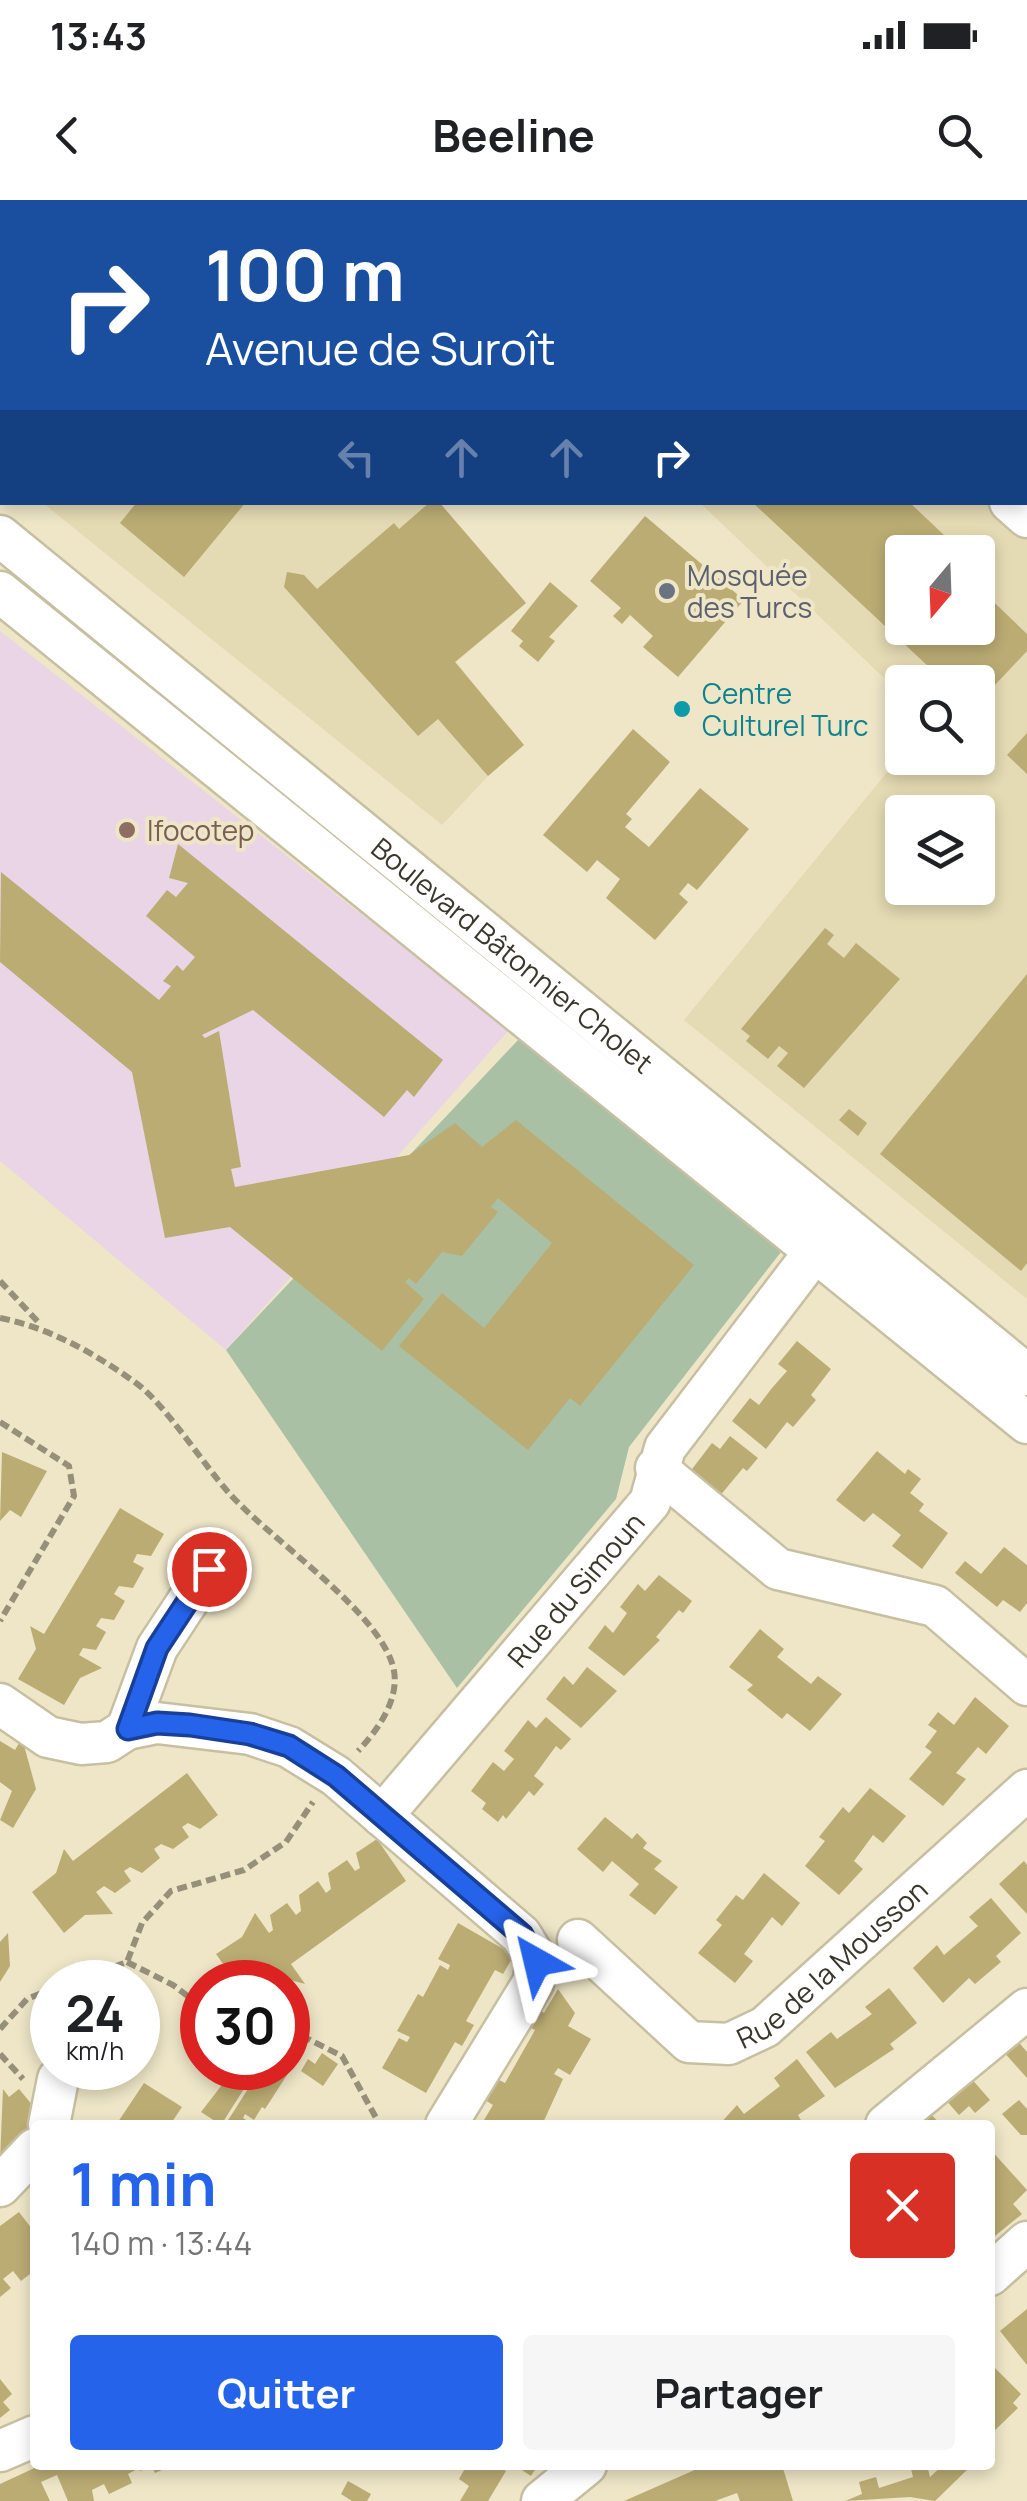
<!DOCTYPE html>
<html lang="fr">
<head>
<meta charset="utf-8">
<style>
	body { margin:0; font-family:Manrope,sans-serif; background:#f6f6f6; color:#202124; height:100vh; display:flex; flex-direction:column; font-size:38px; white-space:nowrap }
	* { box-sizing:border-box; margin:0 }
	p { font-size:32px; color:#757577 }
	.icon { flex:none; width:55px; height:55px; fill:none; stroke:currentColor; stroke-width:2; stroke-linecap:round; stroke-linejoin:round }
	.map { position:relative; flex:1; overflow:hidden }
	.sheet { position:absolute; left:30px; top:1920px; width:965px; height:350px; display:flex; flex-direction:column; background:#fff; border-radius:10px; box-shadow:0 5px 15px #0003 }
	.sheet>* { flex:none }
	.guide { position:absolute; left:0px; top:0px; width:1028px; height:305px; box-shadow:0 5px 15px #0003; background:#1a4fa0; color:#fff; overflow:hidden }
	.needle { width:65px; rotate:199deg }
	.controls { position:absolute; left:885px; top:335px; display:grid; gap:20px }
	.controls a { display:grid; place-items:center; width:110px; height:110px; border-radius:10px; background:#fff; box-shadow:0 5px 15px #0003; font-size:50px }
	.speed { position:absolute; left:30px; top:1760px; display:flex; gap:20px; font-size:50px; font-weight:700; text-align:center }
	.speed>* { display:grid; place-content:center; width:130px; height:130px; border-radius:50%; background:#fff; box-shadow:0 5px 15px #0003; line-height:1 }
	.speed small { font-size:25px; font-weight:400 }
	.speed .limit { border:15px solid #d22; background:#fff; color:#111 }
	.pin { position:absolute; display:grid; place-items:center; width:85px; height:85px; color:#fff; margin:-42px; border:5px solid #fff; border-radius:50%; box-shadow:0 2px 10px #0007 }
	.me { position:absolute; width:110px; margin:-55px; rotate:323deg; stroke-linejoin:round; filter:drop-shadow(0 0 8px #0008) }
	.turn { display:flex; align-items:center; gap:35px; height:210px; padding:0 40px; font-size:45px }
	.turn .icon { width:130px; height:130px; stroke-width:2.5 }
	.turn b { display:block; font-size:70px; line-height:85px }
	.lanes { display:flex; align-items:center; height:95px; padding:0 40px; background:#0003; justify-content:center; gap:50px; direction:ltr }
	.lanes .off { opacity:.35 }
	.round { display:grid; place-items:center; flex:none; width:105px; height:105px; border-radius:10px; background:#f6f6f6 }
	.headline { display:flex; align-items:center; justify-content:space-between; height:170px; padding:0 40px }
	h1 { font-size:60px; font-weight:700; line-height:75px; color:#2563eb }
	.button { display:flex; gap:20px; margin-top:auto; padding:20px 40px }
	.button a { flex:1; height:115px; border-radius:10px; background:#2563eb; color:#fff; font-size:40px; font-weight:700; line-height:115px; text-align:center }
	.button a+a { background:#f6f6f6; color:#202124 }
	.status { display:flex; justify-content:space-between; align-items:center; height:70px; padding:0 50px; background:#fff; direction:ltr }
	.status svg { height:28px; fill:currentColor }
	header { display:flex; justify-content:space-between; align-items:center; height:130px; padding:0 40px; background:#fff; font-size:45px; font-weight:700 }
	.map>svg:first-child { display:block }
	.built { fill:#e4dab3; fill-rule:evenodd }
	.education { fill:#e9d5e5 }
	.green { fill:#a9c0a4 }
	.building { fill:#bbac74 }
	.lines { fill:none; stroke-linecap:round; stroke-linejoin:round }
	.minor-casing { stroke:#c7bfa1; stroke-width:45 }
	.path { stroke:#96907b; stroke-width:6; stroke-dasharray:10 5; stroke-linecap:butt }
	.minor { stroke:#fff; stroke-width:40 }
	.route-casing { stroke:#184099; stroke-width:25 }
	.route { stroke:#2563eb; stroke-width:18 }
	.worship-dot { fill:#6b7280; stroke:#eee6c7; stroke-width:4 }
	.culture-dot { fill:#0f9aa8; stroke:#eee6c7; stroke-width:4 }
	.education-dot { fill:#8d6e63; stroke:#eee6c7; stroke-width:4 }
	.labels { text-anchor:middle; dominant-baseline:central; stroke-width:8; stroke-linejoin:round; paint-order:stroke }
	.worship-label { font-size:28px; fill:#5b616d; stroke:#eee6c7; text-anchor:start }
	.culture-label { font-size:28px; fill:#0d838f; stroke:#eee6c7; text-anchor:start }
	.education-label { font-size:28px; fill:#785e54; stroke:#eee6c7; text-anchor:start }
	.street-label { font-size:28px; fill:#39362a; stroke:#eee6c7 }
</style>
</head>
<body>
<div class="status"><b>13:43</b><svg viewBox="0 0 49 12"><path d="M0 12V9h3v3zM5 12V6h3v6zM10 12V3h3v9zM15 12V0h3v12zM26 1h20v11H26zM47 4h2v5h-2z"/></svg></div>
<header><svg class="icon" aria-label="back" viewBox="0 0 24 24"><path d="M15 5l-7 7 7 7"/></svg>Beeline<svg class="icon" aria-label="search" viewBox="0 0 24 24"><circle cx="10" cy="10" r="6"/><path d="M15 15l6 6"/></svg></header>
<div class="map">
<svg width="1027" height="2301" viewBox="0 0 1027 2301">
	<rect width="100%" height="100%" fill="#eee6c7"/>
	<g class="built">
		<path d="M0 0H1027V1099L684 820 902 554V558H978V482H902V495L700 303 1025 302V2H2V270ZM902 352H978V428H902ZM902 612H978V688H902Z"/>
		<path d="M43 303H439L526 403 456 462 524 545 488 576 442 625Z"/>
	</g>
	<path class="education" d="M0 431 509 830 226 1150 0 961Z"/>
	<path class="green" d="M519 839 781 1052 629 1247 616 1299 457 1488 226 1150Z"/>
	<g class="building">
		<path d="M137 302H246L184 377 120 323Z"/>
		<path d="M430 302H439L526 403 455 462 524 545 488 576 438 519 418 536 284 387 287 372 304 375 317 389 394 323 399 329Z"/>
		<path d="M752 302H909L962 352H902V428H978V387L1027 434V451L978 503V482H945Z"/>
		<path d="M645 316 744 400 678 477 643 447 653 436 630 415 622 424 613 416 621 408 590 381Z"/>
		<path d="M550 382 578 406 549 437 555 441 538 462 519 446 523 441 511 431Z"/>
		<path d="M633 529 670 562 626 614 632 619 625 627 649 647 700 588 749 629 697 690 688 683 679 694 688 702 655 740 606 698 620 679 597 660 587 672 543 635Z"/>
		<path d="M1027 533V574L1007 555Z"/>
		<path d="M178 644 443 860 414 897 407 890 384 917 253 810 202 835 205 838 219 831 241 967 231 969 235 987 409 955 455 923 482 947 516 920 694 1065 580 1206 570 1198 528 1250 399 1146 442 1093 484 1128 552 1043 498 998 491 1007 498 1012 462 1056 442 1052 416 1084 409 1078 405 1082 424 1099 382 1151 230 1027 165 1038 132 872 0 762 1 672 159 800 171 786 163 781 177 765 183 771 195 757 146 716 167 690 176 697 188 683 169 678Z"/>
		<path d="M825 728 834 735 827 744 844 758 856 743 900 779 804 888 777 866 788 853 779 846 768 859 746 841 750 836 741 829Z"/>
		<path d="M1027 774V1063L1021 1071 880 954Z"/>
		<path d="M849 909 867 923 858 936 839 920Z"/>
		<path d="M797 1141 831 1169 811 1195 816 1200 793 1227 787 1222 766 1249 732 1221 750 1198 759 1205 772 1188 787 1171 778 1164Z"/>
		<path d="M730 1236 758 1258 747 1271 743 1268 719 1297 689 1273 712 1243 720 1249Z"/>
		<path d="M877 1251 905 1274 908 1269 921 1279 910 1293 924 1304 919 1311 948 1333 922 1369 892 1346 901 1335 886 1323 873 1313 864 1322 836 1300Z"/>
		<path d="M2 1252 47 1271 21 1317 10 1310 0 1321Z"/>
		<path d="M120 1308 164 1334 151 1356 137 1354 133 1362 144 1368 133 1388 119 1386 114 1394 125 1401 114 1420 101 1418 96 1426 106 1432 96 1450 83 1448 79 1455 102 1468 80 1478 64 1505 18 1479 36 1449 30 1426 44 1434Z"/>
		<path d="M1004 1347 1027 1365V1403L1020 1412 1003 1400 997 1407 955 1373 965 1361 981 1374Z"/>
		<path d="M659 1375 692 1401 683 1413 679 1410 656 1437 660 1440 624 1476 588 1448 605 1425 613 1433 627 1413 620 1407 638 1384 645 1391Z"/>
		<path d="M760 1429 784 1449 777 1457 811 1484 818 1476 842 1494 810 1531 787 1513 782 1519 747 1490 753 1485 729 1467Z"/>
		<path d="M587 1467 617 1491 581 1528 546 1499 564 1476 573 1485Z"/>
		<path d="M975 1497 1009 1526 986 1554 978 1547 956 1573 966 1579 943 1606 909 1579 932 1552 925 1547 937 1531 928 1525 938 1512 954 1525Z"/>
		<path d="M546 1517 571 1539 561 1550 556 1546 534 1576 544 1584 534 1596 529 1591 506 1619 503 1615 498 1622 482 1609 486 1603 471 1591 493 1562 504 1571 514 1559 504 1551 528 1520 536 1528Z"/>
		<path d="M22 1538 36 1589 13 1628 0 1620 12 1591 0 1582V1541L15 1550Z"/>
		<path d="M187 1573 218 1615 200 1629 188 1623 182 1627 189 1637 173 1649 161 1644 154 1649 160 1658 142 1673 130 1667 124 1671 131 1681 115 1693 104 1686 96 1692 113 1714 85 1715 64 1733 32 1692 56 1673 64 1649 73 1661Z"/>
		<path d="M870 1588 906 1616 883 1643 873 1635 854 1661 863 1669 839 1695 805 1666 825 1641 819 1637 843 1607 849 1613Z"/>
		<path d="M605 1617 632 1639 637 1633 647 1643 643 1648 662 1661 654 1669 678 1687 655 1715 629 1695 639 1684 612 1661 603 1672 577 1649Z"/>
		<path d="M377 1639 406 1681 291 1764 305 1784 275 1776 265 1782H236L216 1754 242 1737 255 1713 269 1733 273 1730 270 1715 287 1703 296 1715 301 1711 299 1695 318 1681 326 1693 331 1689 328 1673 347 1660 355 1671 360 1668 356 1653Z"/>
		<path d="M1024 1661 1027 1665V1714L999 1684Z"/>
		<path d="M764 1673 800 1703 782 1726 772 1717 744 1754 753 1761 735 1783 698 1753 722 1725 716 1720 736 1695 743 1700Z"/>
		<path d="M991 1698 1021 1733 996 1756 1001 1762 975 1784 969 1778 943 1803 913 1768 937 1745 944 1755 978 1726 969 1717Z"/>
		<path d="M458 1723 514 1755 503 1774 495 1770 466 1821 474 1825 462 1846 455 1842 426 1893 382 1868 399 1838 407 1842 410 1837 397 1831 418 1794 423 1797 440 1765 448 1770 450 1765 438 1759Z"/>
		<path d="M8 1733 10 1766 0 1782V1742Z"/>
		<path d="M889 1788 917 1823 890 1844 894 1849 835 1888 806 1852 831 1832 837 1839 872 1814 865 1807Z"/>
		<path d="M558 1789 575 1813 568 1826 591 1839 570 1875 558 1868 554 1874 563 1879 542 1925H481L493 1905 485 1900 497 1879 505 1883 535 1830 527 1826 537 1808 544 1813Z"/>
		<path d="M52 1800V1838L36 1830Z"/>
		<path d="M1016 1839 1027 1852V1878L1002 1850Z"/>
		<path d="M288 1845 294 1850 290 1857 296 1861 265 1909 262 1907 254 1920 245 1914 243 1918 254 1925H225L260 1870 288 1868Z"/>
		<path d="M322 1853 338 1864 323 1886 301 1871 308 1859 315 1864Z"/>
		<path d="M797 1859 825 1896 798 1915 802 1922 719 1925 737 1905 744 1914 780 1886 774 1878Z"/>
		<path d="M235 1868 256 1870 221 1925 201 1912Z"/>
		<path d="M970 1877 990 1900 975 1913 969 1906 959 1915 944 1898Z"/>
		<path d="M144 1883 182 1907 170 1925H116Z"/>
		<path d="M3 1889 9 1897 19 1889 34 1907V1927L0 1960Z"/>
		<path d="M1019 1900 1027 1909V1935H1021L1002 1914Z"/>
		<path d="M928 1911 941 1925H910Z"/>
		<path d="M990 1949 1027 1990 1013 2004 1022 2014 990 2040Z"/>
		<path d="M19 2012 35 2033V2070L21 2081 13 2071 3 2079 11 2088 0 2097V2026Z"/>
		<path d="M1027 2109V2165L1000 2131Z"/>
		<path d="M990 2163 1021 2194 1013 2203 1018 2208 990 2235Z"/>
		<path d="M0 2179 12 2194 3 2202 10 2210 0 2218Z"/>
		<path d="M41 2265H173L155 2273 152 2266 140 2271 139 2268 128 2274 132 2283 109 2294 104 2284 92 2290 94 2301H68L57 2275 41 2282 50 2301H0V2284Z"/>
		<path d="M467 2265H496L506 2271 488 2301H460L469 2286 459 2279Z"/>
		<path d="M514 2265H532L536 2268 531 2276Z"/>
		<path d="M706 2265H782L793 2301H740L737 2293 715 2301H624Z"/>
		<path d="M910 2265H927L930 2277 943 2265 970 2267 935 2301 910 2297 845 2301 862 2294 859 2282 876 2277 879 2288 913 2277Z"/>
		<path d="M348 2281 371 2294 367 2301H352L341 2294Z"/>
	</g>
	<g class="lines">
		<g class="minor-casing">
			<g id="minor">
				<path d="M0 10 2 20"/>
				<path d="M0 218 2 215"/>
				<path d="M1010 302 1027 317"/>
				<path id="s1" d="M0 336 1027 1175"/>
				<path d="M0 392 1027 1223"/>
				<path d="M656 1268 778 1369 935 1406 1027 1485"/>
				<path d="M0 1504 48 1537 81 1544 107 1542 127 1529 157 1523 250 1534 289 1547 336 1576 521 1735 537 1761 533 1783 446 1925"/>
				<path d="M127 1529 157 1448 209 1369"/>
				<path id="s2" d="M382 1616 650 1302 665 1248 813 1054"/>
				<path id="s3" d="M578 1740 689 1842 729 1844 765 1827 1027 1590"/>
				<path d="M49 1925 58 1879"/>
				<path d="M886 1925 1027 1809"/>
				<path d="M0 1986 35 1949"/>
				<path d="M990 2075 1027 2042"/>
				<path d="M0 2251 35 2236"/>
				<path d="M542 2301 586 2265"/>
			</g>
		</g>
		<g class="path">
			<path d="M0 1081 40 1124"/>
			<path d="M0 1118C50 1128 94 1153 136 1183 165 1204 203 1264 229 1293 271 1340 373 1407 392 1463 403 1495 379 1529 358 1551"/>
			<path d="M0 1222 69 1266 74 1296 0 1421"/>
			<path d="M127 1762 173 1785 202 1807"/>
			<path d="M72 1782 127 1762 142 1723 171 1691 244 1670 286 1642 313 1602"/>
			<path d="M0 1829 27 1799 52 1789"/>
			<path d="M288 1829 342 1856 380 1925"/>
			<path d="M0 1854 23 1879"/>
		</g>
		<use href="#minor" class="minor"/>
	</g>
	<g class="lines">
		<g class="route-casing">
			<path id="route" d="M209 1369 157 1448 128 1529 157 1523 190 1525 250 1534 289 1546 336 1576 522 1735 537 1762"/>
		</g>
		<use href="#route" class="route"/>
	</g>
	<circle class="worship-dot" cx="667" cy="391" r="10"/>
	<circle class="culture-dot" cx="682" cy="509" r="10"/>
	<circle class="education-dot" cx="127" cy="630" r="10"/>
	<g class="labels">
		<g class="worship-label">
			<text x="687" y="375">Mosquée<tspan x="687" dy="32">des Turcs</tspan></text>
		</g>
		<g class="culture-label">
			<text x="702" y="493">Centre<tspan x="702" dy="32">Culturel Turc</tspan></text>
		</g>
		<g class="education-label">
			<text x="147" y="630">Ifocotep</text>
		</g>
		<g class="street-label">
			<text stroke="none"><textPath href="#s1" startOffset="662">Boulevard Bâtonnier Cholet</textPath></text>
			<text stroke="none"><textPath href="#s2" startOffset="298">Rue du Simoun</textPath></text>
			<text stroke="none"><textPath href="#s3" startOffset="322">Rue de la Mousson</textPath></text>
		</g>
	</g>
</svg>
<div class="controls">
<a><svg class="needle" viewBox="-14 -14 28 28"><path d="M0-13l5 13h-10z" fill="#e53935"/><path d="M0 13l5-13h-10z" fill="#757577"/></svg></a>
<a><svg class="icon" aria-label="search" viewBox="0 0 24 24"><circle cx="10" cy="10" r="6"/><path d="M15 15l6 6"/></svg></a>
<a><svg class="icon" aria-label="layers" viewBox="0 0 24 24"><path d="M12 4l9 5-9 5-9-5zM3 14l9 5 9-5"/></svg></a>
</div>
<div class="speed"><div>24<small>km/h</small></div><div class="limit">30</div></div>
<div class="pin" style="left:209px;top:1369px;background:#d93025"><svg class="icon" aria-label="arrive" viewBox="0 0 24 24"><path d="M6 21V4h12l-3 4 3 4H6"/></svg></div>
<svg class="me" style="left:537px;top:1762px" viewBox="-20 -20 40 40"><path d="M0-17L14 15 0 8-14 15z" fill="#2563eb" stroke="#fff" stroke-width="4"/></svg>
<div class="guide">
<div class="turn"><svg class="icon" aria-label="right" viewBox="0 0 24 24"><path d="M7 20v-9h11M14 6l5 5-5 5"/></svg><div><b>100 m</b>Avenue de Suroît</div></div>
<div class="lanes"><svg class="icon off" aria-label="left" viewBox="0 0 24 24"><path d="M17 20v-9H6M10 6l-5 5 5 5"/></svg><svg class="icon off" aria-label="ahead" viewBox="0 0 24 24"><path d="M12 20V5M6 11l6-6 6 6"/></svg><svg class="icon off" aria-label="ahead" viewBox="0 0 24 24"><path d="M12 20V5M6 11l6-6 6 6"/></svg><svg class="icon" aria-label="right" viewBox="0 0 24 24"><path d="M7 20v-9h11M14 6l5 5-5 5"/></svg></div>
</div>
<section class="sheet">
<div class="headline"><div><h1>1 min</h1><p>140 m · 13:44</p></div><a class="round" style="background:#d93025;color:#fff"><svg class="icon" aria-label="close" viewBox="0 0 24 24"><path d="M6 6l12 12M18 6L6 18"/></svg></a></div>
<div class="button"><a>Quitter</a><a>Partager</a></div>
</section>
</div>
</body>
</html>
